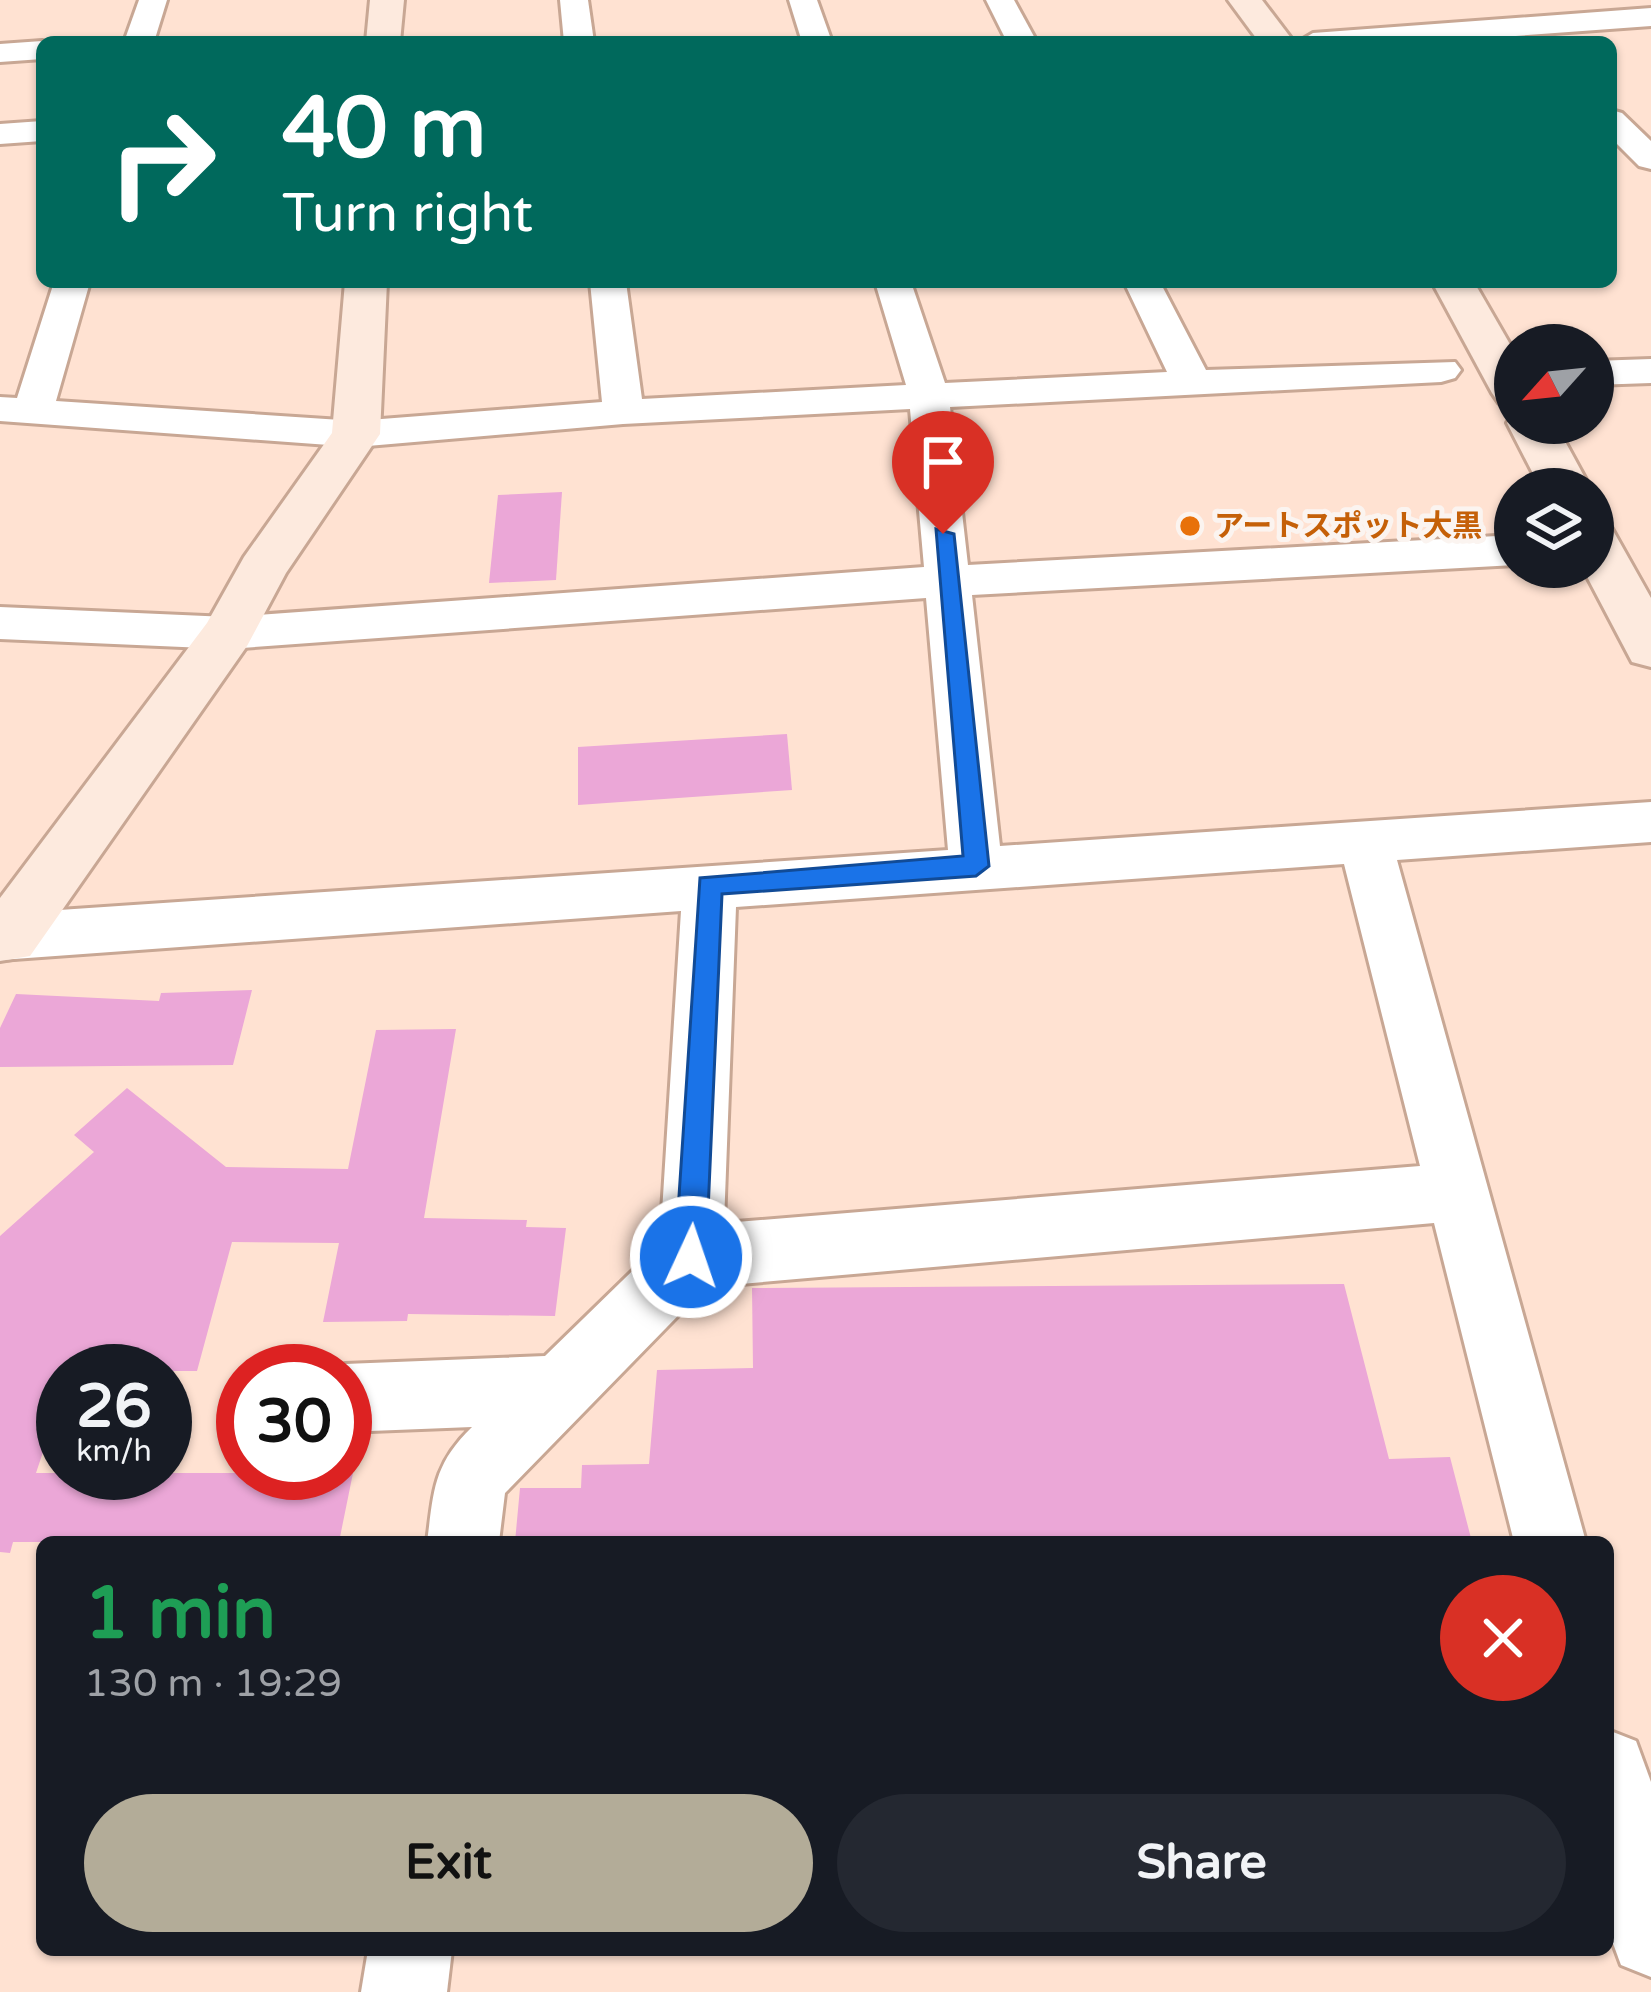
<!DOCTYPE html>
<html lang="en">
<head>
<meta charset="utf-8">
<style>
	body { margin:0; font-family:"Varela Round","Noto Sans JP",sans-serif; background:#242831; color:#f1f3f6; height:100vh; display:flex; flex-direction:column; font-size:45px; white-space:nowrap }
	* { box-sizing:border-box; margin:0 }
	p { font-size:39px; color:#9ea1a6 }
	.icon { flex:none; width:66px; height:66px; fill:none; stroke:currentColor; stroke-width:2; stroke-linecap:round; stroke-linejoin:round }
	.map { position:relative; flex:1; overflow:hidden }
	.panel { position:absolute; left:36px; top:1536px; width:1578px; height:420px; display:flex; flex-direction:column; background:#171b24; border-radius:18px; box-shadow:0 3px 9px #0004 }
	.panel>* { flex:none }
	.guide { position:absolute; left:36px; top:36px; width:1581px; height:252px; border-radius:18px; box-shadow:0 3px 9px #0004; background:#00695c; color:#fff; overflow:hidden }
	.needle { width:78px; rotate:243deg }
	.tools { position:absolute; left:1494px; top:324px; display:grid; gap:24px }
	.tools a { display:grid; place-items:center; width:120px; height:120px; border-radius:50%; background:#171b24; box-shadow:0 3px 9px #0004; font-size:60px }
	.speed { position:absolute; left:36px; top:1344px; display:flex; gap:24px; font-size:60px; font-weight:700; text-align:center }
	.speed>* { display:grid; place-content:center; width:156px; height:156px; border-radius:50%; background:#171b24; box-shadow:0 3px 9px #0004; line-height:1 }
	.speed small { font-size:30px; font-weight:400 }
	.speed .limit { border:18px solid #d22; background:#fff; color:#111 }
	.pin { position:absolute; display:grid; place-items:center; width:102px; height:102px; color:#fff; margin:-123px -51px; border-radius:50% 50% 50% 0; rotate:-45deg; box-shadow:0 0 12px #0007 }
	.pin .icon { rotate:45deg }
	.me { position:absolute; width:132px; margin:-66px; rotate:3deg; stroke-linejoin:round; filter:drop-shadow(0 0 9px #0008) }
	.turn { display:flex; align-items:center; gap:42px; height:252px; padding:0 48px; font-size:54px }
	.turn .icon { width:156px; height:156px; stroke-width:2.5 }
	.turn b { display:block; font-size:84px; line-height:102px }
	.round { display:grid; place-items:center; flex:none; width:126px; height:126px; border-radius:63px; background:#242831 }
	.headline { display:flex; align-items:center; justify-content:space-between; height:204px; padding:0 48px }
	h1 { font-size:72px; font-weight:800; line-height:90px; color:#1e9e55 }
	.action { display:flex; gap:24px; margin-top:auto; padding:24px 48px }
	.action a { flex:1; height:138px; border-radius:72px; background:#b3ac98; color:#111; font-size:48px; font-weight:800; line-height:138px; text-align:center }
	.action a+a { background:#242831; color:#f1f3f6 }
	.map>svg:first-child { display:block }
	.building { fill:#eba7d7 }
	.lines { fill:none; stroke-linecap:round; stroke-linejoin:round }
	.street-casing { stroke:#c8a794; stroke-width:6 }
	.secondary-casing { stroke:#c8a794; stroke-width:6 }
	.street { fill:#fff; fill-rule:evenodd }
	.secondary { fill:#fdeade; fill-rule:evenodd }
	.route { fill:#1a73e8; stroke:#114b97; stroke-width:3 }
	.food-dot { fill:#e8710a; stroke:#fbf4f0; stroke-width:4.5 }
	.labels { text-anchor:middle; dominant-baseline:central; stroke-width:10; stroke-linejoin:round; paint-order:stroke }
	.far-food-label { font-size:30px; font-weight:bold; fill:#c56008; stroke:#fbf4f0; text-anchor:start }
</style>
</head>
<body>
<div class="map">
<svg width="1651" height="1992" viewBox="0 0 1651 1992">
	<rect width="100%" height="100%" fill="#ffe2d2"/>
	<g class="building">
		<path d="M562 492 556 580 489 583 498 495Z"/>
		<path d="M787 734 792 790 578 805V747Z"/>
		<path d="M252 990 233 1065 0 1067V1028L16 994 159 1001 161 993Z"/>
		<path d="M456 1029 424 1218 527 1220 526 1227 566 1228 555 1316 408 1314 407 1321 323 1322 339 1243 232 1242 197 1371H63V1392L36 1473H353L339 1542H13L10 1553 0 1552V1236L94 1152 74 1135 127 1088 226 1167 348 1169 376 1030Z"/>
		<path d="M1344 1284 1389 1459 1450 1457 1472 1542H515L520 1488H581L582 1465 649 1464 657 1370 753 1368 752 1288Z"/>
	</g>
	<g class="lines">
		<g class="street-casing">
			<g id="street">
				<path d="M139 0H167L154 42H124Z"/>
				<path d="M560 0H588L594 42H564Z"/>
				<path d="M789 0H817L832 42H802Z"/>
				<path d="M986 0H1014L1037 42H1007Z"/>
				<path d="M1651 8V26L1434 42H1298L1313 33Z"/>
				<path d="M42 41 46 42 42 59 0 62V44Z"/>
				<path d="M1611 110 1622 113 1651 141V169L1639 166 1611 138Z"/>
				<path d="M42 121V141L0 144V124Z"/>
				<path d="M54 282H90L56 401 356 421 602 402 590 282H626L642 399 906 385 875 282H911L945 383 1167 372 1124 282H1160L1206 370 1455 362 1461 370 1455 378 1441 382 950 407 968 565 1515 535V565L972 595 1000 846 1651 802V842L1397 860 1586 1542H1514L1434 1223 706 1287 505 1493 499 1542H427C434 1490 433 1465 472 1427L345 1432V1371H328L345 1364 545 1356 660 1244 681 911 0 960V914L948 850 926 598 228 649 0 639V607L228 617 924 567 910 409 623 424 356 447 0 421V397L17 398ZM1344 864 1420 1166 724 1223 736 907Z"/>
				<path d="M1651 359V383L1593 385V361Z"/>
				<path d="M1608 1730 1636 1741 1651 1782V1977L1621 1965 1608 1930Z"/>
				<path d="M368 1950H452L447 1992H361Z"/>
			</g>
		</g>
		<g class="secondary-casing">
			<g id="secondary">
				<path d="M370 0H404L400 42H366Z"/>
				<path d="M1228 0H1262L1294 42H1259Z"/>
				<path d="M345 282H387L380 434 286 573 247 646 30 956 0 961V898L207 623 244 557 332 433Z"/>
				<path d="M1432 282H1474L1515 353V407L1499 403 1492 393Z"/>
				<path d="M1514 413 1515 423H1555L1591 489H1541L1507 423Z"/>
				<path d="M1593 522 1611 527 1651 598V667L1632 662 1582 567H1593Z"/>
			</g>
		</g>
		<use href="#street" class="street"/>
		<use href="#secondary" class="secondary"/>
	</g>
	<path class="route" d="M936 529 954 534 989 866 976 876 722 894 706 1257 702 1267 691 1272 680 1267 675 1257 700 878 963 856Z"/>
	<circle class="food-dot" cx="1190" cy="526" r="12"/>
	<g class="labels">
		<g class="far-food-label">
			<text x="1214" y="526">アートスポット大黒</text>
		</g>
	</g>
</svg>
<div class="tools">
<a><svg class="needle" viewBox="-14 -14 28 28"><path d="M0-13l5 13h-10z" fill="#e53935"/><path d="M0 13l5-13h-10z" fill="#9ea1a6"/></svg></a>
<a><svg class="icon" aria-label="layers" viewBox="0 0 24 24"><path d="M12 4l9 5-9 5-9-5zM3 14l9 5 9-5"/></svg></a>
</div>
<div class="speed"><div>26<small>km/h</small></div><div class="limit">30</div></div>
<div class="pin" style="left:943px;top:534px;background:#d93025"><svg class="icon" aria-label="arrive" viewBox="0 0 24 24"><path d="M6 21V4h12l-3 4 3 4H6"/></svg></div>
<svg class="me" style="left:691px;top:1257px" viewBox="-20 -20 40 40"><circle r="17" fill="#1a73e8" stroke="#fff" stroke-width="3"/><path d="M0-11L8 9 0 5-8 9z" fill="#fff"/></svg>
<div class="guide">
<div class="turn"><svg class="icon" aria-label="right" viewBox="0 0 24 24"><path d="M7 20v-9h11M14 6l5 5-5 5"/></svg><div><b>40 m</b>Turn right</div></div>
</div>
<section class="panel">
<div class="headline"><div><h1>1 min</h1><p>130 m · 19:29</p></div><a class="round" style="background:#d93025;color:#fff"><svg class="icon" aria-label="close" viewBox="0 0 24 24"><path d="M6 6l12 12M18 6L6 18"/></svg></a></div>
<div class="action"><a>Exit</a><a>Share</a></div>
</section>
</div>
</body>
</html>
